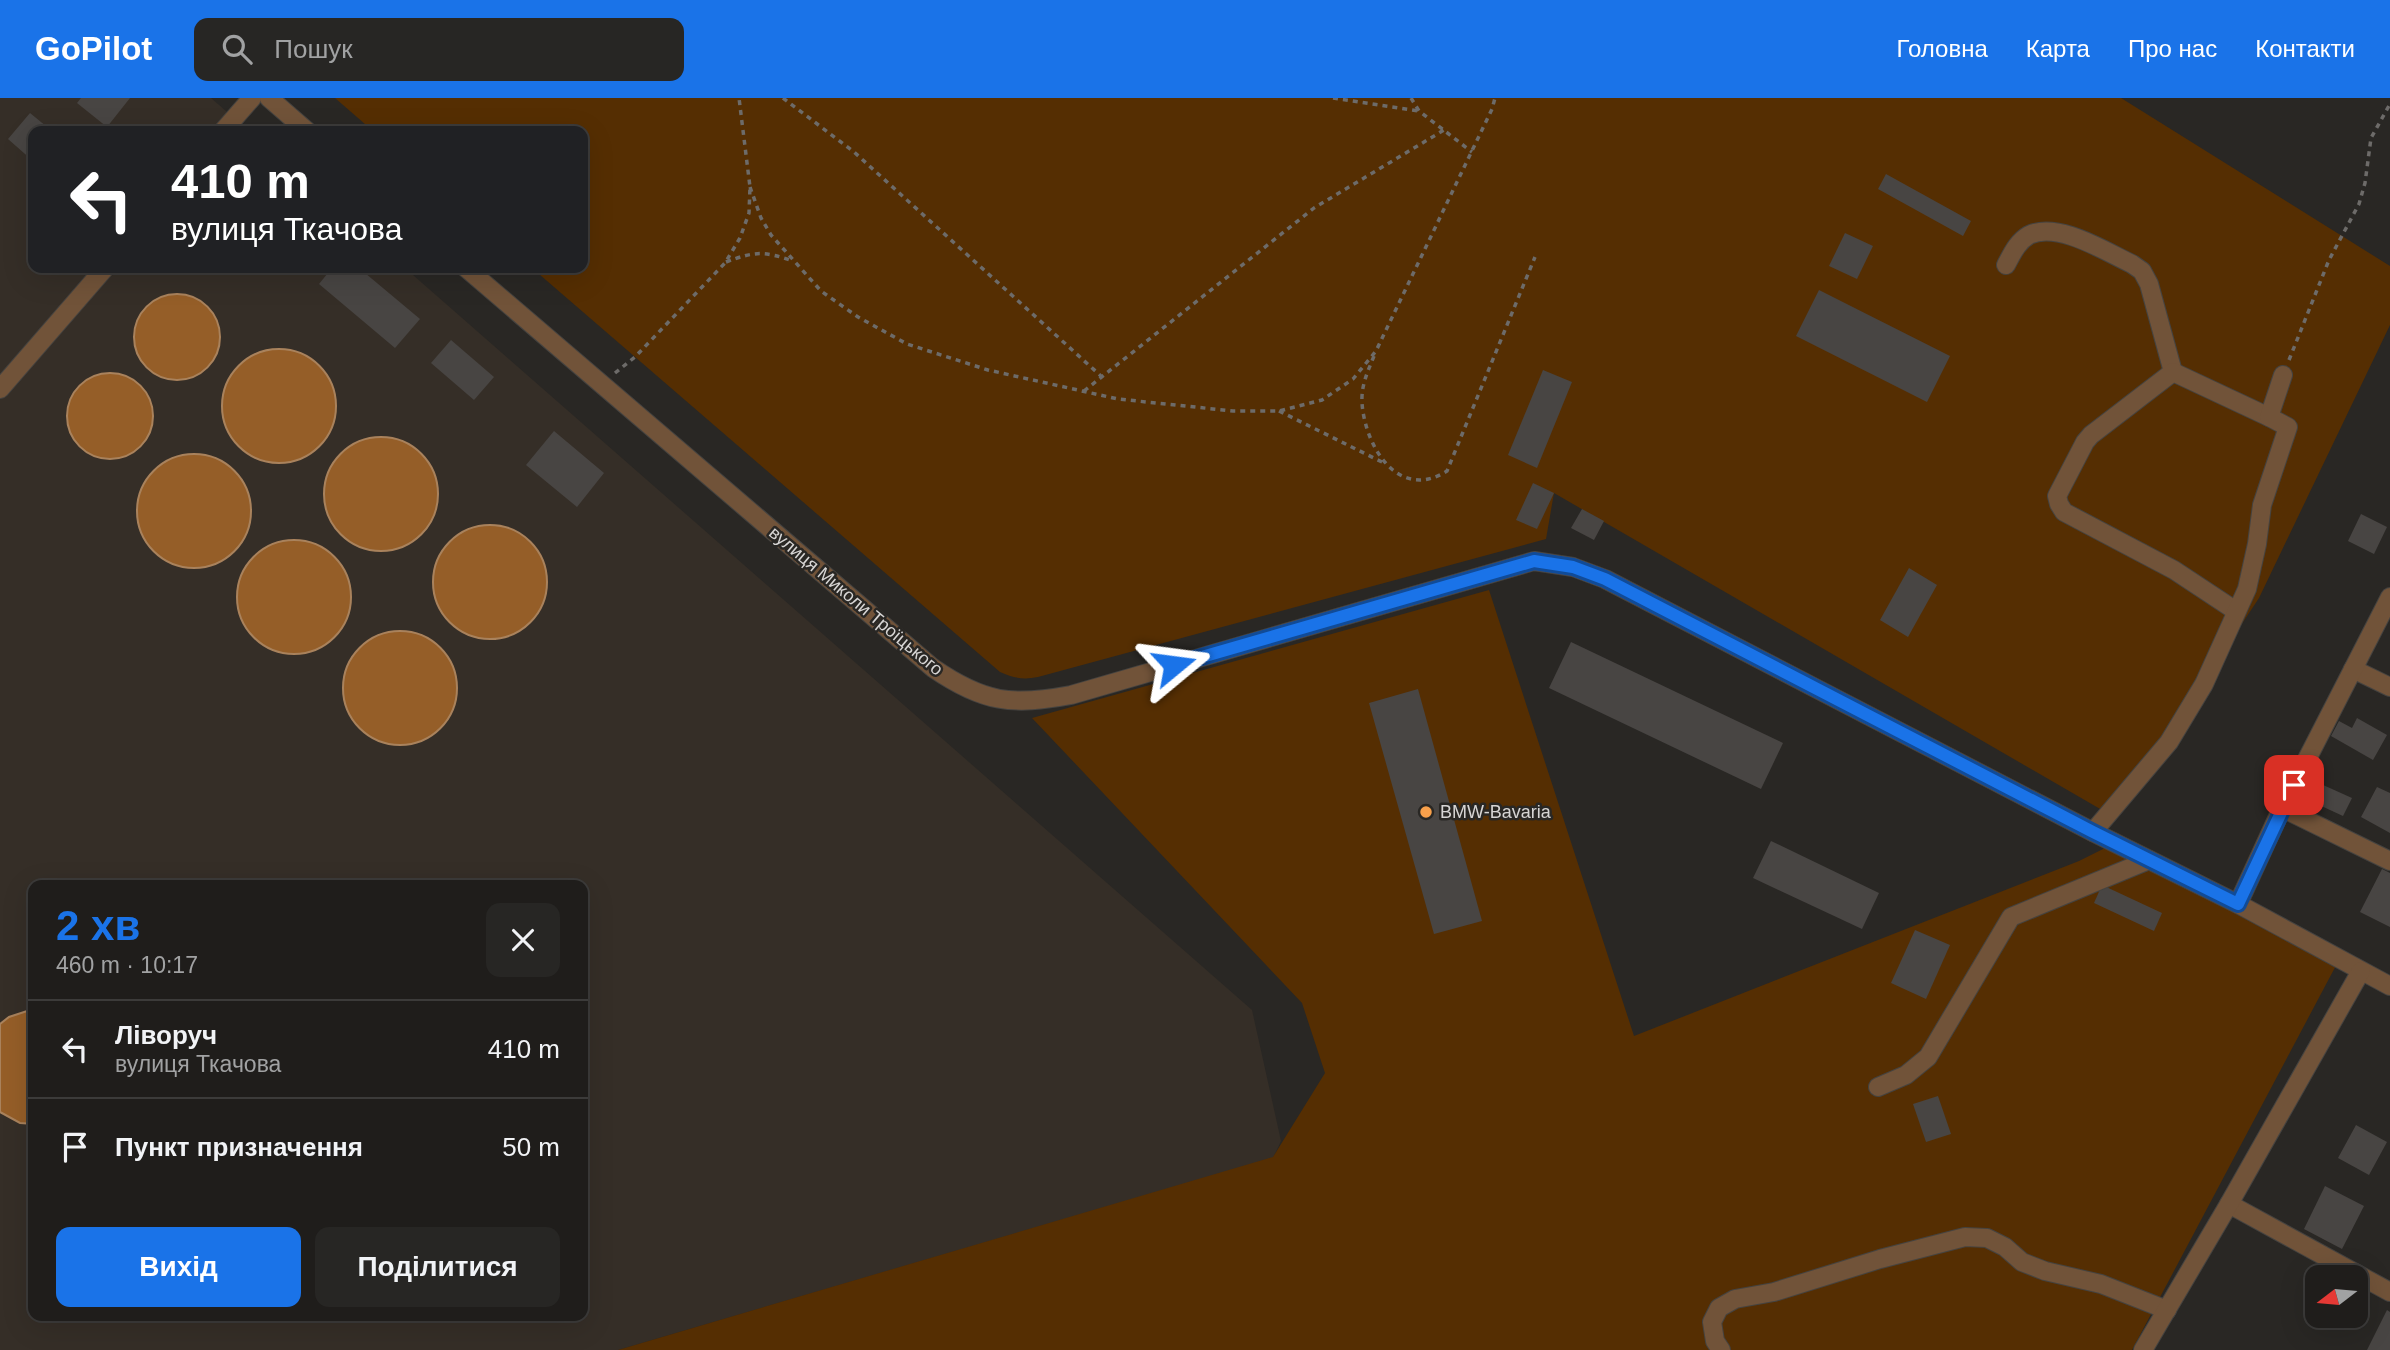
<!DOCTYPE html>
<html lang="uk">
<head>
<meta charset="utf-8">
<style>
	body { margin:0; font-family:Arial,sans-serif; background:#272624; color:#f1f3f6; height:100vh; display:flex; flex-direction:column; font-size:26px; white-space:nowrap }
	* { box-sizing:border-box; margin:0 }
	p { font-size:23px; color:#a1a2a3 }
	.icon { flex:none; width:38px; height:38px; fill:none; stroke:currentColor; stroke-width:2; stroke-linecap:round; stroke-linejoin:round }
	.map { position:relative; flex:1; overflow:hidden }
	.details { position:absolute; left:28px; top:782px; width:560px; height:441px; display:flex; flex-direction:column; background:#1f1d1b; border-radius:14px; box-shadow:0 7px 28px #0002,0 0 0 2px #3c3b3a }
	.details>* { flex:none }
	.top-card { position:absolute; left:28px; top:28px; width:560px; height:147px; border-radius:14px; box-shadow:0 7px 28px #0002,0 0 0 2px #3c3b3a; background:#202124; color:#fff; overflow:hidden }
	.needle { width:46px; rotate:254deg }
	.fabs { position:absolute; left:2305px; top:1167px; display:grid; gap:14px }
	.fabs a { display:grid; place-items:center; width:63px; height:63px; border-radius:14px; background:#1f1d1b; box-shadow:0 7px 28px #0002,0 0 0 2px #3c3b3a; font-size:35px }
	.pin { position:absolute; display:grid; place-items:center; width:60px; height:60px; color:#fff; margin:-30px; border-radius:14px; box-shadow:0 4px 10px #0006 }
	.me { position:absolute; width:77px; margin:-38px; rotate:74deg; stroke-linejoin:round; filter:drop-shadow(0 0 5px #0008) }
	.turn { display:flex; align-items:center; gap:24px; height:147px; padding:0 28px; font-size:32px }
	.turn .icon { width:91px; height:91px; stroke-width:2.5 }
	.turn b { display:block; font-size:49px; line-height:60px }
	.round { display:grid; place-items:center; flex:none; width:74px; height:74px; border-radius:14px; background:#272624 }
	.summary { display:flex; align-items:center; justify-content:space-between; height:119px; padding:0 28px }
	h1 { font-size:42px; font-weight:700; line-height:52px; color:#1a73e8 }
	.cta { display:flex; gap:14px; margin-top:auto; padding:14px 28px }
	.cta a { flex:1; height:80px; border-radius:14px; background:#1a73e8; color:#fff; font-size:28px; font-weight:700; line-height:80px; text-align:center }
	.cta a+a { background:#272624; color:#f1f3f6 }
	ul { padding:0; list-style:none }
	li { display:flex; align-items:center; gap:21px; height:98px; padding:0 28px; border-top:2px solid #3c3b3a }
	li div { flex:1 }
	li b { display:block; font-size:26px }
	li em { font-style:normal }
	header { display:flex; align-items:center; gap:42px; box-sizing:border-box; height:98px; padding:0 35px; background:#1a73e8; color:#fff }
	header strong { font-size:33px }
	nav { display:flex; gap:38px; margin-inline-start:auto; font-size:24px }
	.search { width:490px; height:63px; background:#272624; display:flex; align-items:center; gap:18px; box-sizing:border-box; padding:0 24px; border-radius:14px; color:#a1a2a3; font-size:26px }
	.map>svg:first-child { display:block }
	.built { fill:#352e27; fill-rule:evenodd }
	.green { fill:#552e02 }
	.water { fill:#955e28; stroke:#a9825c; stroke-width:2 }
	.building { fill:#484543 }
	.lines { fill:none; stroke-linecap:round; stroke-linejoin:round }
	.minor-casing { stroke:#454340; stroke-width:20 }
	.path { stroke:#6d6b69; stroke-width:3.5; stroke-dasharray:5 5; stroke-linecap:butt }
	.minor { stroke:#715339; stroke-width:18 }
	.route-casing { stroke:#114b97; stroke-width:18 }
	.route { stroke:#1a73e8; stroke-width:12 }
	.poi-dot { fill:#f8a04b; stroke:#292724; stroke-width:2.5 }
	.labels { text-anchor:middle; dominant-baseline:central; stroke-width:5; stroke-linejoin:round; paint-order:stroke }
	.street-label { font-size:18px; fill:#d7d5d4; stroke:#292724 }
	.poi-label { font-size:18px; fill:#d7d5d4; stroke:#292724; text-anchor:start }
</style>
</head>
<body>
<header>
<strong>GoPilot</strong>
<div class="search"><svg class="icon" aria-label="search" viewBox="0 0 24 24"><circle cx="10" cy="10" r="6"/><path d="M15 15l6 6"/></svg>Пошук</div>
<nav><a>Головна</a><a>Карта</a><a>Про нас</a><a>Контакти</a></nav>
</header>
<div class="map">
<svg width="2390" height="1252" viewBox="0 0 2390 1252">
	<rect width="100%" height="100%" fill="#292724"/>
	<path class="built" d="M0 0H211L249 33H33V170H405L1252 912 1281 1043 1273 1060 618 1252H0ZM33 788H583V1218H33Z"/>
	<g class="green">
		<path d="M335 0H2121L2390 168V227L2259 500 2114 719 1554 395 1546 441 1038 579C1023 582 1014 580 1000 574L532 170H583V33H373Z"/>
		<path d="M1489 492 1634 938 2079 763 2109 748 2340 860 2132 1252H618L1273 1059 1325 975 1302 905 1032 620Z"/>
	</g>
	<g class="water">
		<circle cx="177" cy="239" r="43"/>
		<circle cx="279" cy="308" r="57"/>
		<circle cx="110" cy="318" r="43"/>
		<circle cx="381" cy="396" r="57"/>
		<circle cx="194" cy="413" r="57"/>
		<circle cx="490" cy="484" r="57"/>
		<circle cx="294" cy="499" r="57"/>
		<circle cx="400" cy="590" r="57"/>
		<path d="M30 912 33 913V1026L20 1025 0 1014V926L9 919Z"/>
	</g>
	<g class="building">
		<path d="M81 0H130L107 29 77 5Z"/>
		<path d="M30 15 52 33H33V63L8 41Z"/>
		<path d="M1886 76 1971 123 1963 138 1878 91Z"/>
		<path d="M1845 135 1873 148 1857 181 1829 168Z"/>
		<path d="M332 170H359L420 221 395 250 319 186Z"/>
		<path d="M1819 192 1950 258 1927 304 1796 238Z"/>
		<path d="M451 242 494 279 474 302 431 265Z"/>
		<path d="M1543 272 1572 284 1537 370 1508 357Z"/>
		<path d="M554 333 604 375 577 409 526 367Z"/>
		<path d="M1533 385 1554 395 1537 431 1516 422Z"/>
		<path d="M1582 411 1604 423 1594 442 1571 430Z"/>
		<path d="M2361 416 2387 429 2374 456 2348 443Z"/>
		<path d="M1909 470 1937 487 1908 539 1880 522Z"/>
		<path d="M1571 544 1783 645 1761 691 1549 590Z"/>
		<path d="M1418 591 1482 823 1434 836 1369 605Z"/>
		<path d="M2357 620 2387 637 2373 662 2331 638 2339 623 2352 630Z"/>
		<path d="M2312 682 2352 700 2343 718 2304 700Z"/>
		<path d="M2377 689 2390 695V735L2361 719Z"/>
		<path d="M1771 743 1879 795 1862 831 1753 780Z"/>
		<path d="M2382 771 2390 775V829L2360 814Z"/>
		<path d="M2102 787 2162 815 2154 833 2094 805Z"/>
		<path d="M1915 832 1950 847 1926 901 1891 885Z"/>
		<path d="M1938 998 1951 1036 1926 1044 1913 1006Z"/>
		<path d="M2356 1027 2387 1044 2369 1077 2338 1060Z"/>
		<path d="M2325 1088 2364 1108 2342 1151 2304 1131Z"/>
		<path d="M2387 1212 2390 1214V1252H2367Z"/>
	</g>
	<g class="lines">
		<g class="minor-casing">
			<g id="minor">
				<path d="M269 0 307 33"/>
				<path d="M223 33 252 0"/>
				<path d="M2006 167C2012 156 2017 144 2029 137 2058 123 2106 154 2132 166L2142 173 2149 186 2173 274"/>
				<path d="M466 170 933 570C984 605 1012 608 1071 597L1534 463 1573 469 1605 481 2093 734 2238 806 2390 888"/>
				<path d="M0 291 105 170"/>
				<path d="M2236 513 2174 472 2064 414 2059 406 2057 398 2085 344 2091 337 2173 274 2269 319"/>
				<path d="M2353 571 2390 589"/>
				<path d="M2282 710 2390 763"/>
				<path d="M2093 734 2169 644 2204 586 2247 491 2257 446 2262 407 2288 329 2269 319 2283 277"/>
				<path d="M2238 806 2282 710 2390 499"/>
				<path d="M1878 989 1906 977 1928 959 2011 819 2149 762"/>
				<path d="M2229 1106 2390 1194"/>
				<path d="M1721 1252 1715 1243 1712 1224 1719 1210 1735 1201 1774 1194 1880 1161 1965 1139 1987 1140 2005 1149 2022 1164 2045 1173 2101 1186 2167 1212"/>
				<path d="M2143 1252 2229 1106 2361 873"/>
			</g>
		</g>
		<g class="path">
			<path d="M783 0 854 54 1102 279"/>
			<path d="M1333 0 1419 13"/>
			<path d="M1411 0 1419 13 1472 54"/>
			<path d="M750 89 761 120 771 137 821 193 858 219 907 246 988 272 1118 301 1233 313H1279L1322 302 1353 281 1376 253 1492 11 1495 0"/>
			<path d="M726 164C755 153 764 153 793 163"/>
			<path d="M1374 258C1368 273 1361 287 1362 305 1365 348 1398 404 1447 373L1535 159"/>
			<path d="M2289 262 2329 162 2359 106 2365 85 2371 40 2390 6"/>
			<path d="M615 275 635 259 725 165 740 140 749 115 750 89 739 0"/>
			<path d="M1084 293 1314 110 1444 32"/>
			<path d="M1279 313 1384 365"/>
		</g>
		<use href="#minor" class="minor"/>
	</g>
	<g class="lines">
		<g class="route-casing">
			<path id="route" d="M1174 567 1534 463 1573 469 1605 481 2093 734 2238 806 2294 687"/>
		</g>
		<use href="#route" class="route"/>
	</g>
	<circle class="poi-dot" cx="1426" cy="714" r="7"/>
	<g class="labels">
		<g class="street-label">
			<text transform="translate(856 503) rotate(40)">вулиця Миколи Троїцького</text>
		</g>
		<g class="poi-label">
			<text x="1440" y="714">BMW-Bavaria</text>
		</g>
	</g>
</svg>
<div class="fabs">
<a><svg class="needle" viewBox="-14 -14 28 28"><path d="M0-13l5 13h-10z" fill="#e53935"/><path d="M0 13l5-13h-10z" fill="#a1a2a3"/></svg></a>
</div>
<div class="pin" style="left:2294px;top:687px;background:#d93025"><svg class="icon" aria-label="arrive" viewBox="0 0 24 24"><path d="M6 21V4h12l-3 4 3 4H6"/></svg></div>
<svg class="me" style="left:1174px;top:567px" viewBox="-20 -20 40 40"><path d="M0-17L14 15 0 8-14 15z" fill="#1a73e8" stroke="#fff" stroke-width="4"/></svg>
<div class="top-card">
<div class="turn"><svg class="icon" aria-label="left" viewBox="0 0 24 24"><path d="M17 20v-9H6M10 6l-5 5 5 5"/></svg><div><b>410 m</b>вулиця Ткачова</div></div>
</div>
<section class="details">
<div class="summary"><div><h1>2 хв</h1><p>460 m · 10:17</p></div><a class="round"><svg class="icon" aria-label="close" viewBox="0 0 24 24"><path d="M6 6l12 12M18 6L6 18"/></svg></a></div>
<ul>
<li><svg class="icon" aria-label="left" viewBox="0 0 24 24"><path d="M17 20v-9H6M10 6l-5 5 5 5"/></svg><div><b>Ліворуч</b><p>вулиця Ткачова</p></div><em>410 m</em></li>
<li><svg class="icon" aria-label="arrive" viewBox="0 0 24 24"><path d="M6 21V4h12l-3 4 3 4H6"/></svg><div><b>Пункт призначення</b></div><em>50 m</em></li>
</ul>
<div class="cta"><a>Вихід</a><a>Поділитися</a></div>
</section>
</div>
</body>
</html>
